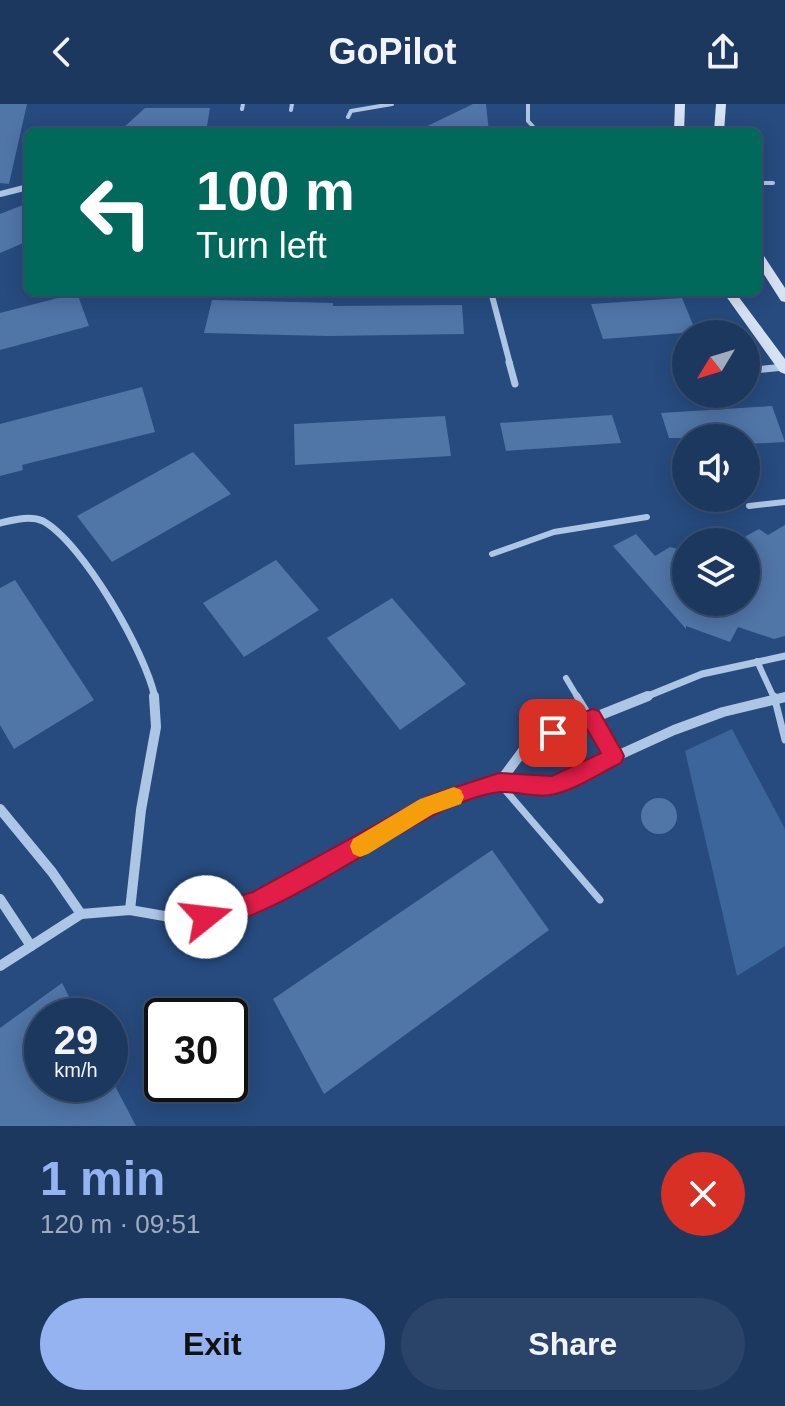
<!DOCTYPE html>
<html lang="en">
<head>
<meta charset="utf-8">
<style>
	body { margin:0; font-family:Helvetica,sans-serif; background:#2a4368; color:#f1f3f6; height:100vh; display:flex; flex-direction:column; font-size:30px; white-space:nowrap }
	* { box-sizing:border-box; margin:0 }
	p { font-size:26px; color:#a0acbd }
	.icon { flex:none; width:44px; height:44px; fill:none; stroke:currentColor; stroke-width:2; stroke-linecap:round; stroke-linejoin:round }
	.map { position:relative; height:1022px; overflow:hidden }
	.panel { display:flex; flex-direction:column; background:#1d385f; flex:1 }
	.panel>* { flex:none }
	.guide { position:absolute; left:24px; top:24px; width:738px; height:168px; border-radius:12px; box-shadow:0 4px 20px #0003,0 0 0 2px #3b5274; background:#00695c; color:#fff; overflow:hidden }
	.needle { width:52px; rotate:232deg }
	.tools { position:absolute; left:672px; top:216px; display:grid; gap:16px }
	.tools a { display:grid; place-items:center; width:88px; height:88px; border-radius:50%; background:#1d385f; box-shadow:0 4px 20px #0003,0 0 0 2px #3b5274; font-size:40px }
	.speed { position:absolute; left:24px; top:894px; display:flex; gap:16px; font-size:40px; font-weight:700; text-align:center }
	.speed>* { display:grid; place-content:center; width:104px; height:104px; border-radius:50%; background:#1d385f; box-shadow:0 4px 20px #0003,0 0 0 2px #3b5274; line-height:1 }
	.speed small { font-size:20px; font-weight:400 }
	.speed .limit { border:4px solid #111; border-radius:12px; background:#fff; color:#111 }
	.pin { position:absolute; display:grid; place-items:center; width:68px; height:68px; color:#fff; margin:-34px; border-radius:16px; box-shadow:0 4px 12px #0006 }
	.me { position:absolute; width:88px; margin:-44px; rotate:74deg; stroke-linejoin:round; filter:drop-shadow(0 0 6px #0008) }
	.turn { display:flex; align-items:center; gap:28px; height:168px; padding:0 40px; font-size:36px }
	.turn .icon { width:104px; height:104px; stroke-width:2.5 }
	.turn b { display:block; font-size:56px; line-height:68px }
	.round { display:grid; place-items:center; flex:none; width:84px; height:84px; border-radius:42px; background:#2a4368 }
	.head { display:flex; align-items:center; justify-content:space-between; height:136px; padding:0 40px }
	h1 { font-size:48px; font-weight:700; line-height:60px; color:#95b2f1 }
	.primary-button { display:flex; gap:16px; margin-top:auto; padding:16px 40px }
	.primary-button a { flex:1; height:92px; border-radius:48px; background:#95b2f1; color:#111; font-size:32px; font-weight:700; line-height:92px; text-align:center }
	.primary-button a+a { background:#2a4368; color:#f1f3f6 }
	header { display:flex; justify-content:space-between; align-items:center; height:104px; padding:0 40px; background:#1d385f; font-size:36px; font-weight:700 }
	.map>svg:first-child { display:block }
	.green { fill:#3c659c }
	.building { fill:#5075a7 }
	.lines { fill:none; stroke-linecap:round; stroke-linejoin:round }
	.service-far2 { stroke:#aec6e5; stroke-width:4 }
	.service-far1 { stroke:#aec6e5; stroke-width:6 }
	.service { stroke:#aec6e5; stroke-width:7 }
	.minor-far2 { stroke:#aec6e5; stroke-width:6 }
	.minor-far1 { stroke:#aec6e5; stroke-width:7 }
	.minor { stroke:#aec6e5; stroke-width:10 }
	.secondary { fill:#d7e3f5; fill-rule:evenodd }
	.route { fill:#e11d48; stroke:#92132f; stroke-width:2 }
	.slow { fill:#f59e0b }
</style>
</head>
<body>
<header><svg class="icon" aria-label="back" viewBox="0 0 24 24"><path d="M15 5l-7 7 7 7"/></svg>GoPilot<svg class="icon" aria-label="share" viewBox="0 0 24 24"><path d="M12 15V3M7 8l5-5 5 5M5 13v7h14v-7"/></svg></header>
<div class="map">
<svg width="785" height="1022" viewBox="0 0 785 1022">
	<rect width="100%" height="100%" fill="#274b7f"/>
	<path class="green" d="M732 625 785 725V842L737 872 685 647Z"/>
	<g class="building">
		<path d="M0 0H27L9 80 0 79Z"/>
		<path d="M473 0H486L489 28H415Z"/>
		<path d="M145 4H210L206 28 121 26Z"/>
		<path d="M28 99V137L0 149V110Z"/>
		<path d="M77 189 89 222 0 246V209Z"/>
		<path d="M682 194 696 228 603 235 591 200Z"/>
		<path d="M212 196 333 199V202L462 201 464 230 329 232 204 229Z"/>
		<path d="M142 283 155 328 22 361 23 366 0 372V320Z"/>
		<path d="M772 302 785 338 746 340V334H669L661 309Z"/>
		<path d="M612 311 621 339 506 347 500 319Z"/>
		<path d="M445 312 451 352 295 361 294 320Z"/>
		<path d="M193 348 231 390 112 458 77 412Z"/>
		<path d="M785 421V532L774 535 738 523 730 538 686 522V525L613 442 636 430 655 452 670 443 686 447V498H746V432L759 425 768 431Z"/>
		<path d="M276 456 319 506 244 553 203 499Z"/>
		<path d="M15 476 94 596 14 645 0 621V484Z"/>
		<path d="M392 494 466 580 400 626 327 534Z"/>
		<circle cx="659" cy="712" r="18"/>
		<path d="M492 746 549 826 324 990 273 895Z"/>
		<path d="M62 879 79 912H42V980H114L136 1022H0V924Z"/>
	</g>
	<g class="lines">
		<g class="service-far2">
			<path d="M528 0V17L538 28"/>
			<path d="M242 5 243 0"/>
			<path d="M291 6 292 0"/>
			<path d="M348 13 351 7 392 0"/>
			<path d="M758 79H773"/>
		</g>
		<g class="service-far1">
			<path d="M749 402 785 398"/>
			<path d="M492 450 554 428 647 413"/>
			<path d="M757 557 774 594"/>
			<path d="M566 574 578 594"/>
		</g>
		<g class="service">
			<path d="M577 592 614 652"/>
			<path d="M774 592 785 636"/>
			<path d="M499 679 600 796"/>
		</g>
		<g class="minor-far2">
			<path d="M0 90 28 83"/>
			<path d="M491 188 510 260"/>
		</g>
		<g class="minor-far1">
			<path d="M509 258 515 280"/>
			<path d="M746 267 784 263"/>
			<path d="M0 419C13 416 30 411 43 417 83 439 146 549 155 594"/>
			<path d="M643 594 702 570 785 552"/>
			<path d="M781 594 785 593"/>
		</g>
		<g class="minor">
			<path d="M499 679 528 640 648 592"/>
			<path d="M0 705 52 768 81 810"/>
			<path d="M0 795 31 842"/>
			<path d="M130 806 141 706 156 623 154 592"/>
			<path d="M0 862 81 810 130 806 187 816 225 809 328 762 428 702 499 679 553 681 674 626 723 608 785 593"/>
		</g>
		<g class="secondary">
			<path d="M675 0H685L684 28H674Z"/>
			<path d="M716 0H726L724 28H714Z"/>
			<path d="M758 148 762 149 785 184V198L781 197 758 161Z"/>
			<path d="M723 188H735L785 255V270L780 268Z"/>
		</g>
	</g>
	<path class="route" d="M592 605 599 607 621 646 624 652 621 659C600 669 577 685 555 690 538 695 518 687 500 688 463 692 416 720 384 739 351 758 232 835 198 821L195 813 198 805 253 788 428 692 499 669 552 672 601 649 587 625 553 639 546 636 543 629 546 623Z"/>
	<path class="slow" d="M454 683 461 686 464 693 461 700 433 710 368 750 360 753 353 750 350 742 353 735 420 695Z"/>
</svg>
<div class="tools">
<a><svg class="needle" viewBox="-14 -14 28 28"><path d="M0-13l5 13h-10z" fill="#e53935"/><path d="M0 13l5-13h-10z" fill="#a0acbd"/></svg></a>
<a><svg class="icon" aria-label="sound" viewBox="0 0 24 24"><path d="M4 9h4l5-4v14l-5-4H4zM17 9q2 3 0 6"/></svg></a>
<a><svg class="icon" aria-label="layers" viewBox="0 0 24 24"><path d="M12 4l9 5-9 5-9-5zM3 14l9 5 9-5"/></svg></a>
</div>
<div class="speed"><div>29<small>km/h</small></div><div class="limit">30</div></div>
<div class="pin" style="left:553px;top:629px;background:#d93025"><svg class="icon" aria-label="arrive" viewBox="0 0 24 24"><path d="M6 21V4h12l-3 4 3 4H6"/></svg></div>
<svg class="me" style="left:206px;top:813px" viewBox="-20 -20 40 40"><circle r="19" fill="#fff"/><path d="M0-13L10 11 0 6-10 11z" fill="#e11d48"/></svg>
<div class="guide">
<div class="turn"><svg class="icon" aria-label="left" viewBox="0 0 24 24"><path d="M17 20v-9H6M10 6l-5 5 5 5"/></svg><div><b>100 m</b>Turn left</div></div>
</div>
</div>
<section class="panel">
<div class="head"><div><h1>1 min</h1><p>120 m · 09:51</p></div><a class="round" style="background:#d93025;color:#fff"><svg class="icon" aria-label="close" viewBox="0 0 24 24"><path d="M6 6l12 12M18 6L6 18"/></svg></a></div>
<div class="primary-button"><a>Exit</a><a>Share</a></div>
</section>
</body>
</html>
